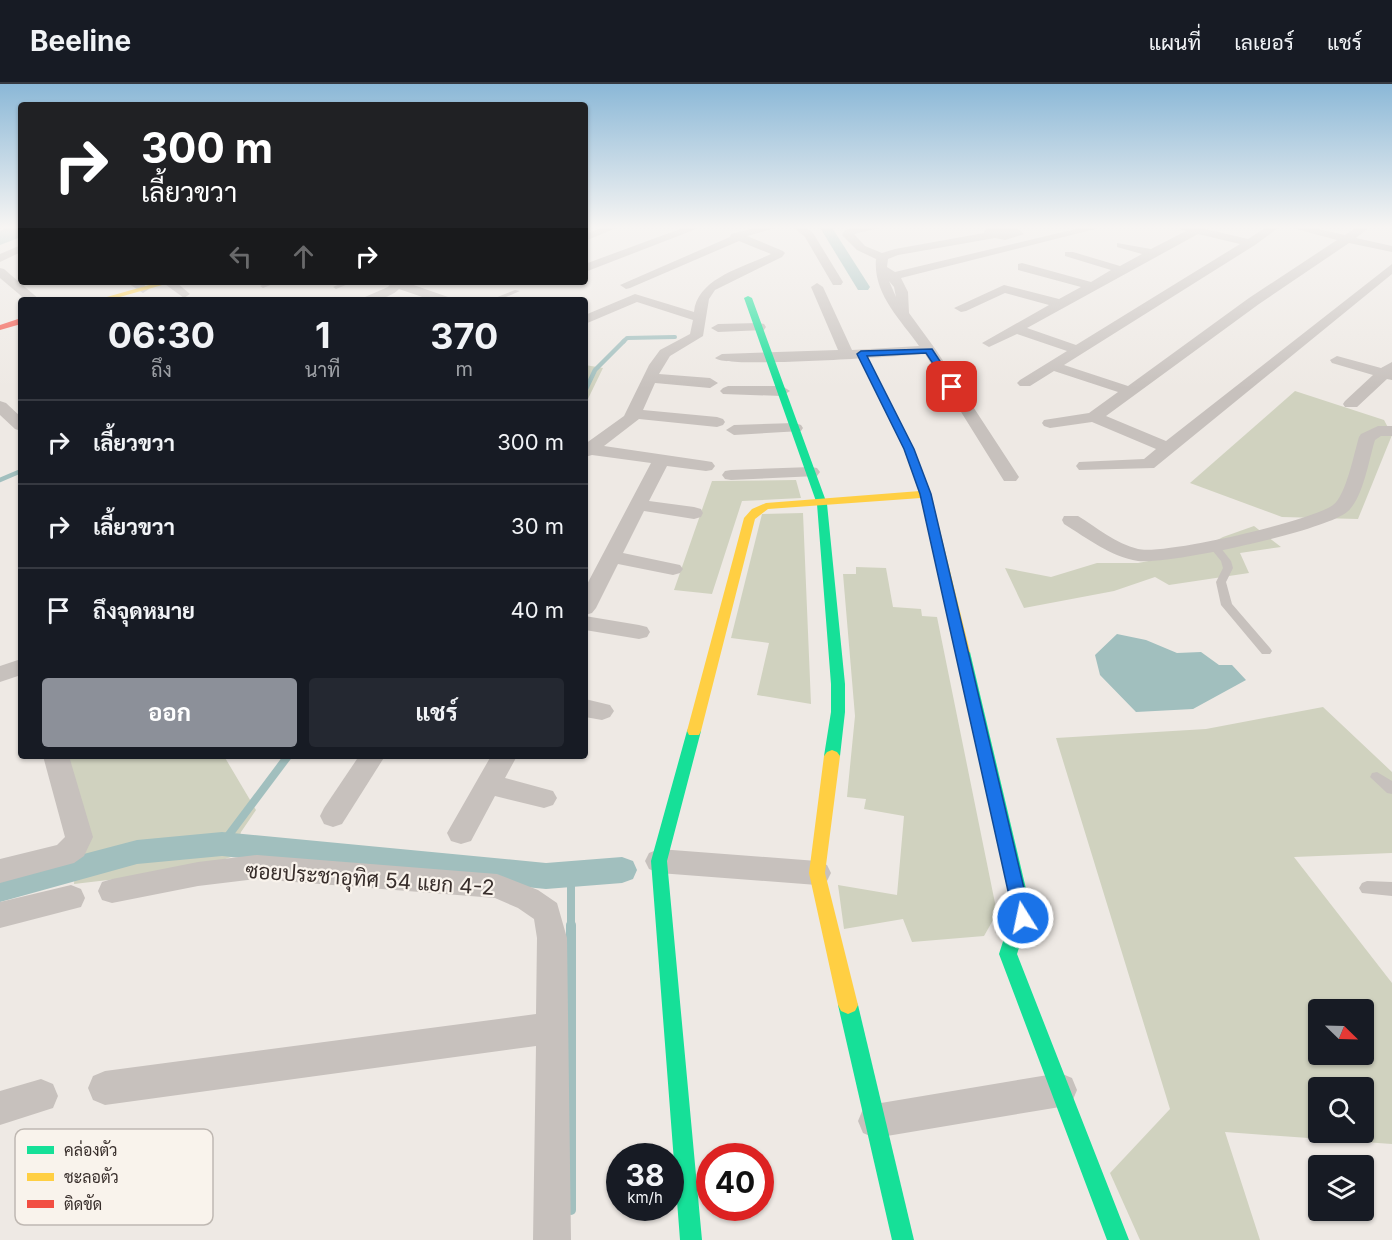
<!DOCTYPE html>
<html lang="th">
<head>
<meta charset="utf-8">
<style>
	body { margin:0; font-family:Inter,Sarabun,sans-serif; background:#242831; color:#f1f3f6; height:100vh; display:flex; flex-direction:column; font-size:22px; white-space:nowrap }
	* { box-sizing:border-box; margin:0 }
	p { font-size:20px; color:#9ea1a6 }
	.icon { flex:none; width:33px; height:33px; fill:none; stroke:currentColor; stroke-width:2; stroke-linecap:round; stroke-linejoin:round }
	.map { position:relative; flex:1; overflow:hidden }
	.side { position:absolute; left:18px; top:213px; width:570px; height:462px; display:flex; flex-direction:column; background:#171b24; border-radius:6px; box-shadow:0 2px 4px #0004 }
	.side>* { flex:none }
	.guide { position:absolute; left:18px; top:18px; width:570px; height:183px; border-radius:6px; box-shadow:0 2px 4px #0004; background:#202124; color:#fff; overflow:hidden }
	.needle { width:39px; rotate:113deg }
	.tools { position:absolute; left:1308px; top:915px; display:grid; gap:12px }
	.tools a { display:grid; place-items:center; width:66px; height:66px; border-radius:6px; background:#171b24; box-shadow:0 2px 4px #0004; font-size:30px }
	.speed { position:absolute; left:606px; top:1059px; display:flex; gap:12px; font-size:30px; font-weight:700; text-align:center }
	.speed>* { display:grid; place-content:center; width:78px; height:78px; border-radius:50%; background:#171b24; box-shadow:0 2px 4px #0004; line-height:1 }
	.speed small { font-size:15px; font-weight:400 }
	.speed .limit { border:9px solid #d22; background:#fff; color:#111 }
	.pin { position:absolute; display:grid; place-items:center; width:51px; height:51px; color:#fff; margin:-26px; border-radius:12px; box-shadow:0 3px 9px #0006 }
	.me { position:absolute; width:66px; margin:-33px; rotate:350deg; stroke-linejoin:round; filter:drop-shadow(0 0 4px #0008) }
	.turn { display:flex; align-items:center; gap:21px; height:126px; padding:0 24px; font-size:27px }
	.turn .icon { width:78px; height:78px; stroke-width:2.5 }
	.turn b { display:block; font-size:42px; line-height:51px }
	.lanes { display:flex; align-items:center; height:57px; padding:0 24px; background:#0003; justify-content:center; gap:30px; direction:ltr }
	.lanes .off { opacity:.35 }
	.eta { display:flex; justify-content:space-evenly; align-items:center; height:102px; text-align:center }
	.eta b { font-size:36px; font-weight:700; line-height:42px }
	.action { display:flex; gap:12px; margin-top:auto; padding:12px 24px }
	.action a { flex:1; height:69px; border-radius:6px; background:#8c9099; color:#fff; font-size:24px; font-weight:700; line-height:69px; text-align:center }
	.action a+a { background:#242831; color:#f1f3f6 }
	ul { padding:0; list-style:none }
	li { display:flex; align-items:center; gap:18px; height:84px; padding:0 24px; border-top:2px solid #363941 }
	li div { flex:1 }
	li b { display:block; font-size:22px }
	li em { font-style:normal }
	header { display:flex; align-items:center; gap:36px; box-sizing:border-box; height:84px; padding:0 30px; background:#171b24; border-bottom:2px solid #363941 }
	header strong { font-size:28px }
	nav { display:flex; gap:33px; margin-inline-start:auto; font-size:21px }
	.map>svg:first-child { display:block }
	.green { fill:#d0d2bf; fill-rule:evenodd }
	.water { fill:#a1bfbe }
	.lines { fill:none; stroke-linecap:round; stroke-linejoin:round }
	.stream-far3 { stroke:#a1bfbe; stroke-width:4 }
	.stream-far2 { stroke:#a1bfbe; stroke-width:4.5 }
	.stream-far1 { stroke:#a1bfbe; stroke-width:8 }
	.stream { stroke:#a1bfbe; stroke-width:10 }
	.canal { fill:#a1bfbe; fill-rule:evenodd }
	.river { fill:#a1bfbe; fill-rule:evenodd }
	.lane { fill:#c7c1bd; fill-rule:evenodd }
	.street { fill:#c7c1bd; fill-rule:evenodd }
	.fast { fill:#16e098; fill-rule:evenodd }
	.slow { fill:#ffcf43; fill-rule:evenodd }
	.jam { fill:#f24e42; fill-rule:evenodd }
	.route { fill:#1a73e8; stroke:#114b97; stroke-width:1.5 }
	.labels { text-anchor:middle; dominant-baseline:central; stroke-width:4.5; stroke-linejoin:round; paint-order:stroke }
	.near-street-label { font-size:21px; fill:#382e2b; stroke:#f9f3ec }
	.key { fill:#f9f3ec; stroke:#bfb8b2; stroke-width:1.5 }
	.key-label { font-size:16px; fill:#382e2b }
</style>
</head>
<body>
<header>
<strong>Beeline</strong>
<nav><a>แผนที่</a><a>เลเยอร์</a><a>แชร์</a></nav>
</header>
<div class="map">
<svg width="1392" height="1156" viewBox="0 0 1392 1156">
	<rect width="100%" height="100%" fill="#eee9e4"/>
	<g class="green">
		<path d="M585 281 603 284 585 321Z"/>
		<path d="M1295 307 1384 336 1392 351 1358 435 1282 433 1190 399Z"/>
		<path d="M796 396 801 414 742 417 712 510 674 506 712 397Z"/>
		<path d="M803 429 811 620 757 611 769 559 731 554 762 430Z"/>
		<path d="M1254 442 1281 463 1240 469 1249 489 1169 501 1155 493 1114 507 1024 524 1005 484 1051 493 1097 479H1138L1192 469 1223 453Z"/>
		<path d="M856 483 886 484 893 523 921 525 922 532 937 533 997 829 984 852 912 858 903 835 844 845 838 801 897 811 904 732 864 725 866 715 847 713 855 632 843 490H856Z"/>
		<path d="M1323 623 1392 688V769L1294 773 1392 899V1060L1225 1048 1260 1156H1140L1110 1089 1170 1025 1056 654 1206 645ZM1318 926H1364V970H1318ZM1318 1004H1364V1048H1318Z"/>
		<path d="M69 672H224L256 726 241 748 234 772 193 786 74 800 76 775 66 673Z"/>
	</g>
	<path class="water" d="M1117 550 1146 556 1177 569 1201 568 1219 581H1232L1246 596 1193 625 1136 628 1100 591 1095 571Z"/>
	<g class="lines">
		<path class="stream-far3" d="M623 258 627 254 675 253"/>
		<g class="stream-far2">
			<path d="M585 307 595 286 624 257"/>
			<path d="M0 396 21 387"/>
		</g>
		<g class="stream-far1">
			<path d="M222 760 288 672"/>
			<path d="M571 790V842"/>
		</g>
		<path class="stream" d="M571 841V1126"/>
		<g class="canal">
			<path d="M819 142H831L870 203 868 206H858Z"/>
			<path d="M222 748 546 779 622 773 633 777 637 786 633 795 622 799 546 805 222 772 137 780 0 818V792L137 756Z"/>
		</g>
		<path class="river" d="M11 142H21V153L0 161V147Z"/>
		<g class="lane">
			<path d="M268 198H278L263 204 260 202Z"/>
			<path d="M344 198H353L336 205 333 203Z"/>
			<path d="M515 206 520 207 499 216H490Z"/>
			<path d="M191 213 195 216H188Z"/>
			<path d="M1213 458 1217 459 1231 477 1233 484 1226 498 1232 520 1270 564 1272 567 1270 570H1262L1221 521 1216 498 1223 484 1221 477 1208 461Z"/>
			<path d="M1377 688 1392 697V710L1387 709 1370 693 1372 689Z"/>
			<path d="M1367 797 1392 798V812L1362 809 1359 804 1362 799Z"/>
		</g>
		<g class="street">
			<path d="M606 142H621L585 157V150Z"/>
			<path d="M688 142H704L585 188V180Z"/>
			<path d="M762 142H782L747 152 783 167 785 169 782 173 715 206 709 215 703 252 670 272 659 290 710 294 718 299 710 304 655 299 643 326 717 333 723 335 725 338 723 341 717 343 639 335 604 362 706 377 712 378 715 382 712 386 706 387 667 382 649 417 694 423 701 425 703 429 701 433 694 435 644 427 623 469 680 481 683 485 680 489 673 491 618 480 596 524 592 529 585 531V504L651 379 592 371 585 373V360L624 332 649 281 660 266 690 250 693 236 637 218 585 240V231L635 210 694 228C697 194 744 183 771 170L739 157 630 204 626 205 620 201 730 153 731 150Z"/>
			<path d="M792 142H804L813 149 843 198 841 201H833L805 153Z"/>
			<path d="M863 142H888L854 150 865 162 882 169 895 165 984 149 985 146 993 142 1016 143 1024 150 1005 156 995 154 898 171 888 175 887 183 895 188 1088 142H1107L901 194 908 208 909 229 936 266 1019 393 1016 397H1004L925 270C898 272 725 285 715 274L722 270 838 266 811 203 817 199 823 203 852 266 919 262C900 235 873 210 876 175L857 166 842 151 845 146ZM889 197 894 203 896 213Z"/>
			<path d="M1178 142 1197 143 1248 155 1268 142H1281L1255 161 1064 281 1128 302 1249 214 1337 156 1285 142H1305L1345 151 1358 142H1371L1356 154 1392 162V168L1349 159 1259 220 1106 332 1166 357 1392 180V190L1154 384 1079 386 1076 382 1079 378 1144 375 1156 365 1092 338 1050 344 1044 342 1042 339 1044 336 1089 329 1118 308 1054 287 1030 302H1020L1017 299 1020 296 1067 267 1017 250 989 263 982 259 1049 221 1005 209 966 227 961 228 954 224 1004 201 1059 215 1081 203 1018 186V180L1022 179 1091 198 1111 186 1065 172V168H1073L1120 182 1142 170 1117 163V159L1151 165 1186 147 1179 145ZM1198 150 1240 160 1076 261 1027 244Z"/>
			<path d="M21 161V168L0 178V170Z"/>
			<path d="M0 184 4 185 40 216H26L0 194Z"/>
			<path d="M126 198H141L149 205 143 209Z"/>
			<path d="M162 198H176L190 210 184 214Z"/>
			<path d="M392 198H405L448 213 449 216H431L399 205C388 216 372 216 358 216L388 203Z"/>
			<path d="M759 239 764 240 766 243 764 246 718 248 711 244 718 240Z"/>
			<path d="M1337 272 1381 284 1392 278V296L1387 295 1357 323H1345L1343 320 1345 317 1373 291 1332 279 1330 276Z"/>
			<path d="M728 302H782L790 307 782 312 723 310 720 307 723 304Z"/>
			<path d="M0 317 6 319 21 333V347L15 345 0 331Z"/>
			<path d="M795 339 801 341 803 344 801 347 734 351 726 346 734 341Z"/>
			<path d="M1378 342H1392V352H1381L1375 356C1369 375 1363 415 1347 428 1325 447 1168 481 1138 477 1111 473 1087 454 1064 440L1062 436 1064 432H1078C1096 443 1116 460 1138 465 1165 471 1311 437 1333 421 1346 412 1354 369 1359 353L1361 350Z"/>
			<path d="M811 383 817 384 820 388 817 392 731 396 725 395 722 391 725 387 731 386Z"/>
			<path d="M585 532 639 541 647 543 650 548 647 553 639 555 585 546Z"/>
			<path d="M21 575V591L0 598V582Z"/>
			<path d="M585 615 610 621 614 627 610 633 602 636 585 633Z"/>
			<path d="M43 672H69L93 753 84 772 74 779 0 799V775L57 761 65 753Z"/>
			<path d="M359 672H385L342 740 333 743 324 740 320 732 324 724Z"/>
			<path d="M491 672H517L505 694 553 707 557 714 553 721 544 724 495 712 471 757 461 760 451 757 447 749Z"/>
			<path d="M659 765 817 777 827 781 831 789 827 797 817 801 659 789 649 785 645 777 649 769Z"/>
			<path d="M257 771 497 790 538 806 557 819 567 854 571 1156H533L536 962 105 1021 93 1016 88 1004 93 992 105 987 536 930 537 854 534 835 518 824 495 814 257 795 198 802 112 819 102 816 98 807 102 798 112 795 198 778Z"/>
			<path d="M71 801 81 805 85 814 81 823 0 844V818Z"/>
			<path d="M1060 989 1072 994 1077 1006 1072 1018 1060 1023 875 1054 863 1049 858 1037 863 1025 875 1020Z"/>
			<path d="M41 995 53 1000 58 1012 53 1024 0 1041V1007Z"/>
		</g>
		<g class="fast">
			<path d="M748 212 752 214 827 420 845 600V628L840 672 837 676H827L824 672 831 628V600L817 420 744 214Z"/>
			<path d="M963 564 970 568 1031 826 1017 870 1129 1156H1107L999 870 1013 826 956 568Z"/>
			<path d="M694 642 699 643 701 647 667 777 702 1156H680L651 777 687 647 689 643Z"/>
			<path d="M848 912 855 915 858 921 914 1156H892L838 921 841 915Z"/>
		</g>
		<g class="slow">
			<path d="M160 198H173L109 216H96Z"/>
			<path d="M858 268 865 270 914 365 931 410 970 568 963 572 956 568 921 414 768 425 755 435 701 647 699 651H689L687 647 744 434 752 425 766 419 920 407 904 365 857 270Z"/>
			<path d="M832 666 837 668 840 672 825 789 858 921 855 927 848 930 841 927 838 921 809 789 824 672 827 668Z"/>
		</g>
		<path class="jam" d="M18 235H21V240L0 246V241Z"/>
	</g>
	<linearGradient id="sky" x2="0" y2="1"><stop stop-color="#8bb8d7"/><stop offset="0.47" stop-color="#f7f5f3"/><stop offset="1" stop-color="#f7f5f3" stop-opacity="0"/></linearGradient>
	<rect width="1392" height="304" fill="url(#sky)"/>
	<path class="route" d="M932 265 957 303 955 304H949L926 269 867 272 914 365 931 410 1031 834 1029 839 1023 841 1016 839 1014 834 920 410 904 365 857 270 861 267Z"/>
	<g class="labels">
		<g class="near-street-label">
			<text transform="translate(370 795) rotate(4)">ซอยประชาอุทิศ 54 แยก 4-2</text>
		</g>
	</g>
	<rect x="15" y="1045" width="198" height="96" rx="9" class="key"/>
	<rect x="27" y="1062" width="27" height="8" fill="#16e098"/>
	<rect x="27" y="1089" width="27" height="8" fill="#ffcf43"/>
	<rect x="27" y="1116" width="27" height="8" fill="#f24e42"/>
	<g class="key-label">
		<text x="64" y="1072">คล่องตัว</text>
		<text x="64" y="1099">ชะลอตัว</text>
		<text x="64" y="1126">ติดขัด</text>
	</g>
</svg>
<div class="tools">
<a><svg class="needle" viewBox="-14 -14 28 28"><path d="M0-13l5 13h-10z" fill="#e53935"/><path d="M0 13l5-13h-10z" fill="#9ea1a6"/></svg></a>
<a><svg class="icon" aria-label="search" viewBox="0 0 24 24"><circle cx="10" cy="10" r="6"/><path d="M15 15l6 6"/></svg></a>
<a><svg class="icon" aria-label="layers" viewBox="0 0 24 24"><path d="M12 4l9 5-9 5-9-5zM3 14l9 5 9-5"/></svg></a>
</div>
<div class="speed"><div>38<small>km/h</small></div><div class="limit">40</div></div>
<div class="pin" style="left:952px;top:303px;background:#d93025"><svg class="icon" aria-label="arrive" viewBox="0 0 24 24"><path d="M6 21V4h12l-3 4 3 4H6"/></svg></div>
<svg class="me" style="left:1023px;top:834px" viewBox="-20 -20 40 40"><circle r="17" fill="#1a73e8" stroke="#fff" stroke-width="3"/><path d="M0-11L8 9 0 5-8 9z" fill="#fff"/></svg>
<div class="guide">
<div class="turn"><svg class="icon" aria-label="right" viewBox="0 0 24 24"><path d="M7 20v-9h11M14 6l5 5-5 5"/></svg><div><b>300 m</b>เลี้ยวขวา</div></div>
<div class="lanes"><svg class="icon off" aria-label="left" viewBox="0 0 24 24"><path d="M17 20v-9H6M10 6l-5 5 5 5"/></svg><svg class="icon off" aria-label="ahead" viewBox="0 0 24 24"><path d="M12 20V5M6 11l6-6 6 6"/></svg><svg class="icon" aria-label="right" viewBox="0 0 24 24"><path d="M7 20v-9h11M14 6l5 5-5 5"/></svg></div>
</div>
<section class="side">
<div class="eta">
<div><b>06:30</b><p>ถึง</p></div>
<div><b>1</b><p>นาที</p></div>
<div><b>370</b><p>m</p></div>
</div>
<ul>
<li><svg class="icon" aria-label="right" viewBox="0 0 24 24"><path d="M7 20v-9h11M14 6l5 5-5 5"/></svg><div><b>เลี้ยวขวา</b></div><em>300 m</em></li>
<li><svg class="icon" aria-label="right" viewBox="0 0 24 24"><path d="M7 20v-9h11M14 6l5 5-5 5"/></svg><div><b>เลี้ยวขวา</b></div><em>30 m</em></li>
<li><svg class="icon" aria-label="arrive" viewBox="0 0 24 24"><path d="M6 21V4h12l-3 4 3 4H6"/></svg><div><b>ถึงจุดหมาย</b></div><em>40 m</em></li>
</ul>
<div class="action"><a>ออก</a><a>แชร์</a></div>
</section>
</div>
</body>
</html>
